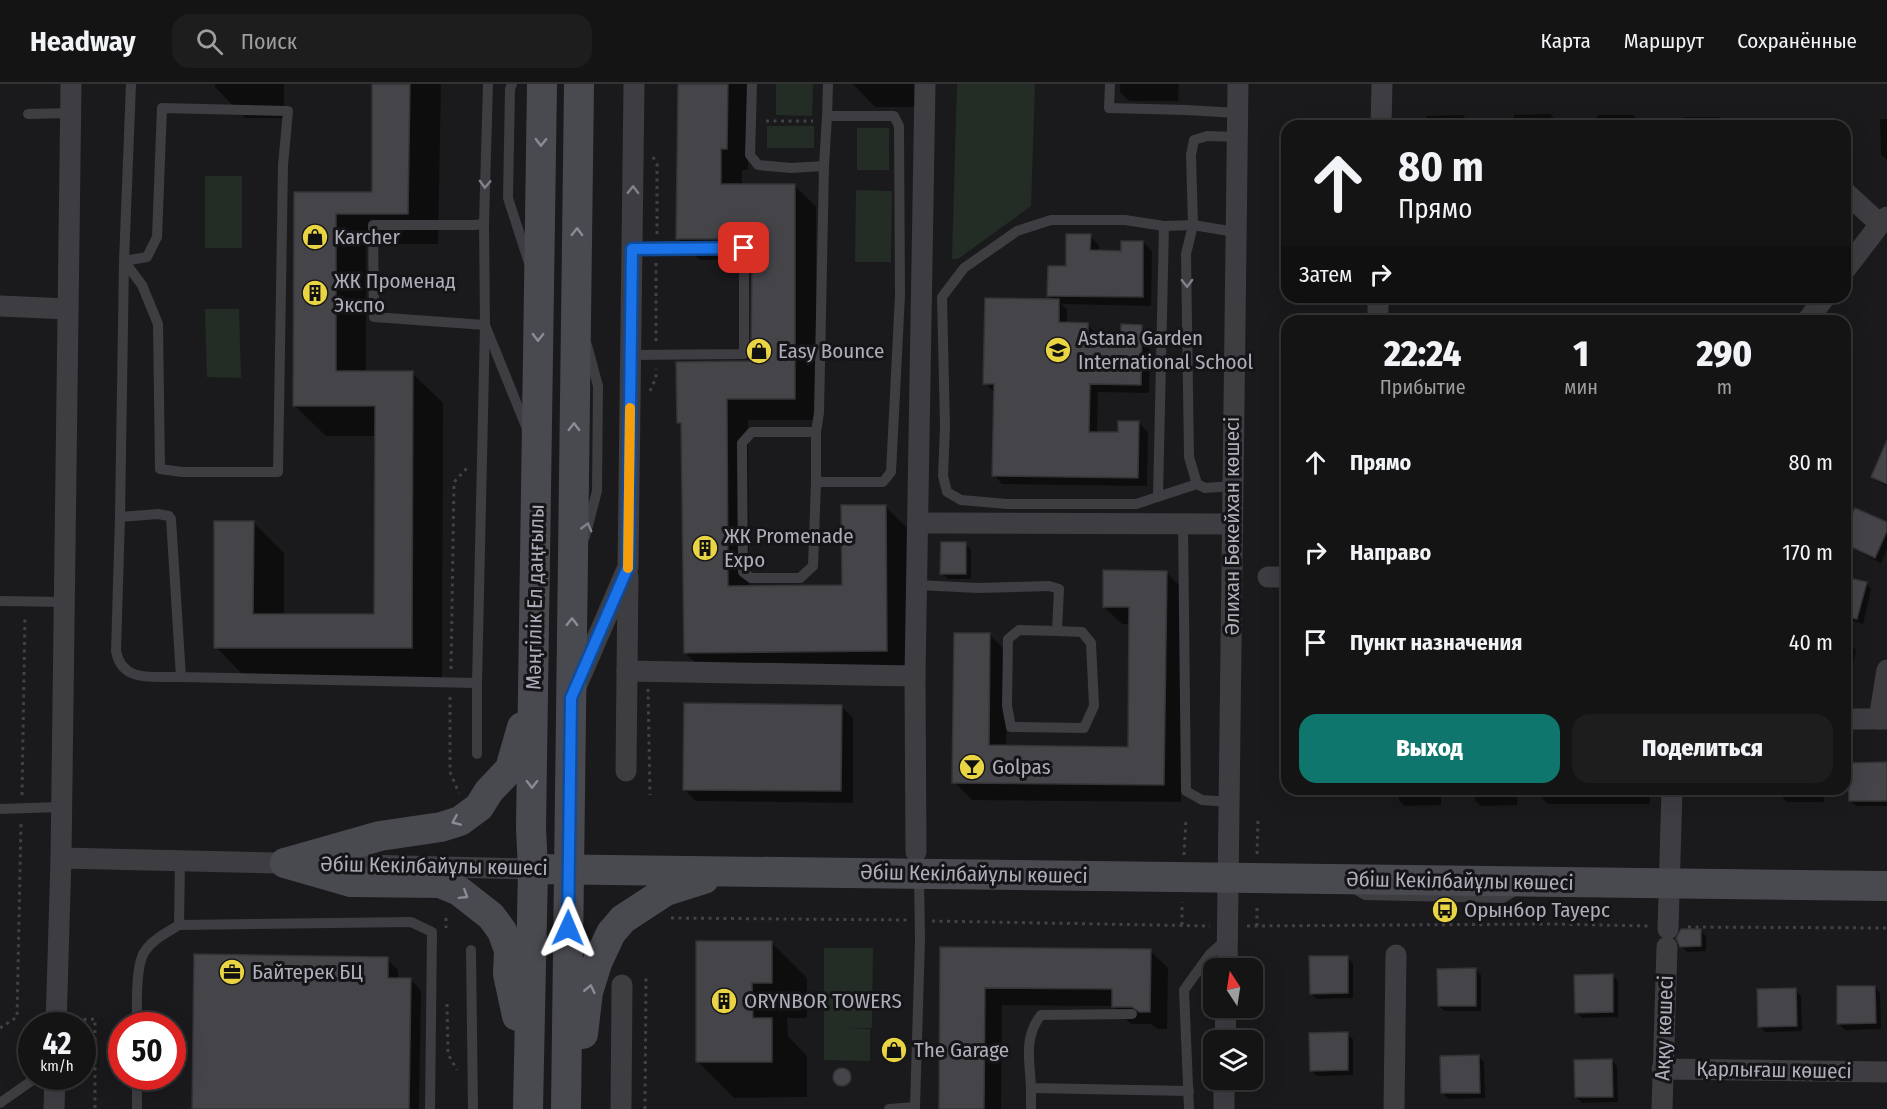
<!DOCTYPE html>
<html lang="ru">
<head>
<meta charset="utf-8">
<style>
	body { margin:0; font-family:"Fira Sans Condensed",sans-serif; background:#1d1d1e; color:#f1f3f6; height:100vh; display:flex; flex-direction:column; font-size:22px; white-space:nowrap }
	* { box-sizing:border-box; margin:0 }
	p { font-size:20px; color:#9d9ea0 }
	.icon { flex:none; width:33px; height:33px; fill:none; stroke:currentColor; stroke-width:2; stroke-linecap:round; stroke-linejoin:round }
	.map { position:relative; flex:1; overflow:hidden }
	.drawer { position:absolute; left:1281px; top:231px; width:570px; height:480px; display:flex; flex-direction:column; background:#141415; border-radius:18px; box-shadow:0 6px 24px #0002,0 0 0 2px #333334 }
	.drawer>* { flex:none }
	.top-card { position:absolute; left:1281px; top:36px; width:570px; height:183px; border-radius:18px; box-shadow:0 6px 24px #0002,0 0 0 2px #333334; background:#141415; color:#f1f3f6; overflow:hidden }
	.needle { width:39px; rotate:348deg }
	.controls { position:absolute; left:1203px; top:874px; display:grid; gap:12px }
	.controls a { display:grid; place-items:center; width:60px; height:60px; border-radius:12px; background:#141415; box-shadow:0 6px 24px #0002,0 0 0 2px #333334; font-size:30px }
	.speed { position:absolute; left:18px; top:928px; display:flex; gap:12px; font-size:30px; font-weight:700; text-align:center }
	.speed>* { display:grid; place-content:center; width:78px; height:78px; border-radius:50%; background:#141415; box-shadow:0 6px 24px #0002,0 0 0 2px #333334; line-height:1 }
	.speed small { font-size:15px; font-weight:400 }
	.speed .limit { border:9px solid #d22; background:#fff; color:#111 }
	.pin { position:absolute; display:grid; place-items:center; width:51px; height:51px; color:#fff; margin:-26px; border-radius:12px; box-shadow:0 3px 9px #0006 }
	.me { position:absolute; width:66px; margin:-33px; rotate:1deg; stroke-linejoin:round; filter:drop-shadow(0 0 4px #0008) }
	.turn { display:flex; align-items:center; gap:21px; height:126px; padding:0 18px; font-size:27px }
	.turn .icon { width:78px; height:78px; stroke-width:2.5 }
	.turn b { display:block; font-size:42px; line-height:51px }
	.then { display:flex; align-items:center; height:57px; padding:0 18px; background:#0003; gap:12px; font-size:22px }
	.eta { display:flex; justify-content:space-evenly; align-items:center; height:102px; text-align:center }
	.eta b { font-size:36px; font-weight:800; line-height:42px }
	.button { display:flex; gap:12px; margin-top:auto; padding:12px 18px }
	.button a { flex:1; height:69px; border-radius:18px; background:#0f766e; color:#fff; font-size:24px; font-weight:800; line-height:69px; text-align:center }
	.button a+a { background:#1d1d1e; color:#f1f3f6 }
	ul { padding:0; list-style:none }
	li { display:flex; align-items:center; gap:18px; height:90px; padding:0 18px }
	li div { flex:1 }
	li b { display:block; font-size:22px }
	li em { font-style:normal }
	header { display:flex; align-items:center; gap:36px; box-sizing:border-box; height:84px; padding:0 30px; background:#141415; border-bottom:2px solid #333334 }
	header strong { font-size:28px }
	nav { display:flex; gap:33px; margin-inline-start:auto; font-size:21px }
	.search { width:420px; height:54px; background:#1d1d1e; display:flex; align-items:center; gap:15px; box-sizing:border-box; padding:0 21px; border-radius:18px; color:#9d9ea0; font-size:22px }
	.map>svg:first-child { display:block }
	.green { fill:#242c26 }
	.shadow { fill:#0007 }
	.building { fill:#444449; stroke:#343437; stroke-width:1.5 }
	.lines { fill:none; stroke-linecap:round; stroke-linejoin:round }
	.path { stroke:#414147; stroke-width:3; stroke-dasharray:3 4.5; stroke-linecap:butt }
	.lane { stroke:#3d3d42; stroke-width:10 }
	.street { stroke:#3d3d42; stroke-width:21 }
	.secondary { stroke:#494950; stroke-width:30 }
	.oneway { stroke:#8a8b95 }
	.oneway2 { stroke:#80818a }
	.route-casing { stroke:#114b97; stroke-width:15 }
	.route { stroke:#1a73e8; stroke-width:10 }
	.slow { stroke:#f59e0b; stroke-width:10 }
	.labels { text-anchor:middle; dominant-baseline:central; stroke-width:6; stroke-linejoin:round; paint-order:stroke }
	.poi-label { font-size:21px; fill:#adaeba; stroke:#151417; text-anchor:start }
	.street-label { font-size:21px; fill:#adaeba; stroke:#151417 }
</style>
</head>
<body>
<header>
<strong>Headway</strong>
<div class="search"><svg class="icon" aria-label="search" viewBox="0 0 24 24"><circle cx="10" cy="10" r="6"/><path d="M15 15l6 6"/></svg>Поиск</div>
<nav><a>Карта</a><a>Маршрут</a><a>Сохранённые</a></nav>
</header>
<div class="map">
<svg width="1887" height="1025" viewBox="0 0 1887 1025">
	<rect width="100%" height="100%" fill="#1a1a1c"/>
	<g class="green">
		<path d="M776 0H813L812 32 776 31Z"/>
		<path d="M957 0H1035L1031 122 958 175H952Z"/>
		<rect x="767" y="42" width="47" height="22"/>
		<rect x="857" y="44" width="32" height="42"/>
		<rect x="205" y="92" width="37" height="72"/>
		<path d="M856 106 892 107 891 178H855Z"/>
		<path d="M205 225H239L241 294 207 293Z"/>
		<path d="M824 864H873L872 944H846L870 945V977L824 976Z"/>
	</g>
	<g class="shadow">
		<path d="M215 0H284V34H245L215 3Z"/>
		<path d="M374 0H441L438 160H366V289H412L443 319 442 594H246L216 563 253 438 284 469V532H375L376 352H326L295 322 296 110H373Z"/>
		<path d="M679 0H749L748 86H742V102H795L816 123V336H748L749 504 843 503 885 422 907 444 908 588 707 590 685 569 683 343 678 339 752 278V176H700L678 155Z"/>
		<path d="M853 0H915V23H875Z"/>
		<path d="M1120 0H1179L1178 17H1129L1120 8Z"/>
		<path d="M1550 30 1556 36V42H1514V31Z"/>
		<path d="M1463 31 1468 37 1469 42H1426V32Z"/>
		<path d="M1597 31H1633L1639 36V42H1597Z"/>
		<path d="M1683 33H1720L1726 38V42H1684Z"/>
		<path d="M1787 35H1824L1830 42H1787Z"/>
		<path d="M1880 35H1887V76L1881 71Z"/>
		<path d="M1090 152 1099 161V168H1123L1143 158 1152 167 1151 222 1062 220 1067 226V240L1088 241 1097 251H1123L1141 242 1150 251 1149 309 1098 308 1097 350H1119L1139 339 1148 348 1147 402 1002 400 994 391V308L985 299 1054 217 1049 211Z"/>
		<path d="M1337 232 1342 237H1301V233Z"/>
		<path d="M1887 360V402L1878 398 1872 393Z"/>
		<path d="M1887 439V465L1881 479 1845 461V451Z"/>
		<path d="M965 459 971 465V495H948L942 489Z"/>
		<path d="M1166 488 1184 506 1181 718 972 716 954 698 990 551 1007 568 1006 663 1130 664 1131 540H1122L1104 523Z"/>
		<path d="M1845 494 1866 499 1871 505 1863 540 1845 535Z"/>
		<path d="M1845 559 1850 560 1856 566 1849 601 1845 600Z"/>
		<path d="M841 622 853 634V719L696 717 684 705Z"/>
		<path d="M1887 681V722H1856L1850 717Z"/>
		<path d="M1398 705H1441V721L1404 722 1399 716Z"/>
		<path d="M1475 705H1517V721L1481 722 1475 716Z"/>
		<path d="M1542 705H1649L1650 720H1548L1542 714Z"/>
		<path d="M1781 705H1824V718H1787L1782 713Z"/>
		<path d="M1700 846 1706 852V867L1687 868 1681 862Z"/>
		<path d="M771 858 807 894V934H787L788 952 807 972V1013L734 1014 698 978Z"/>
		<path d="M942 865 1150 867 1168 884 1167 945H1158L1151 940H1131L1113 922 1002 921 1001 1025H940Z"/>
		<path d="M1347 873 1353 879V914L1317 915 1311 910Z"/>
		<path d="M387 875 398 886V896H411L421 907 419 1025H193Z"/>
		<path d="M1475 885 1481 891V927H1445L1439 922Z"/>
		<path d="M1612 891 1618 897V933L1582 934 1576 928Z"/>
		<path d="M1875 903 1880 909 1881 945 1845 946 1839 940Z"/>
		<path d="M1795 906 1801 912 1802 947 1765 948 1760 942Z"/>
		<path d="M1347 950 1353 955V991L1317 992 1311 986Z"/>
		<path d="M1478 972 1484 978 1485 1014 1448 1015 1443 1009Z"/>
		<path d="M1612 976 1617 982 1618 1018 1582 1019 1576 1013Z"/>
		<circle cx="843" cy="994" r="8"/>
	</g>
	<g class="building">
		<path d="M372 0H410L408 130H336V287H413L412 564H214V437H254L253 530H374L375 322H293L294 108H372Z"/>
		<path d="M678 0H728L727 65H721V100H795V315H727L728 502 842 501 841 421H886L887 567 684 569 681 339H677L676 278 751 277 752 164 751 155H676Z"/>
		<path d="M1066 150H1091L1090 166 1121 167V157H1143V213L1047 212 1048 182H1066Z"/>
		<path d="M985 214 1059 215V238L1088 239V250H1121V240L1142 241 1141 301 1090 300 1089 348H1118V337H1139L1138 394 992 392 994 300H983Z"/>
		<path d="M1887 356V400L1871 393Z"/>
		<path d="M1855 424 1887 438V447L1875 474 1845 460V447Z"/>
		<path d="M941 458H966V490H940Z"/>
		<path d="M1103 486 1167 487 1164 701 952 699 954 549H990L989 661 1128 663 1129 523H1103Z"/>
		<path d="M1845 493 1867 498 1857 535 1845 532Z"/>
		<path d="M684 619 842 621 841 707 683 706Z"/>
		<path d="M1887 678V717H1849L1848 679Z"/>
		<path d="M1681 845H1701V862L1680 863 1676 854Z"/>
		<path d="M696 857H772V899H752L753 934H772V978H696Z"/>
		<path d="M940 863 1151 865 1150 928H1139L1132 923H1112V905L985 904 984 1025H939Z"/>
		<path d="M194 870 388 873V894H411L409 1025H192Z"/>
		<path d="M1309 872H1348V909L1310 910Z"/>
		<path d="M1476 884V922H1438L1437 885Z"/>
		<path d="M1613 890V928L1575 929 1574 891Z"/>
		<path d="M1837 902H1875L1876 939 1837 940Z"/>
		<path d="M1796 904 1797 942 1758 943 1757 905Z"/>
		<path d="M1348 948V986L1310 987 1309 949Z"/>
		<path d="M1479 971 1480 1009H1441L1440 972Z"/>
		<path d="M1612 975 1613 1013H1575L1574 976Z"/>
		<circle cx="842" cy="993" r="9"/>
	</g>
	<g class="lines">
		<g class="path">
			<path d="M766 37H813"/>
			<path d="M653 73 657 80V152"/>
			<path d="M656 257V177"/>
			<path d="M650 307 656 294V285"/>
			<path d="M451 585 454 398 467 384"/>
			<path d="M648 605 650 711"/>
			<path d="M450 613V688L459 709"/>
			<path d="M22 711 25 532"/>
			<path d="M1257 770 1258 736"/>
			<path d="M1184 771 1186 734"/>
			<path d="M446 834V844"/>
			<path d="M671 834 907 836"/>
			<path d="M932 837 1210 842"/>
			<path d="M1182 841V818"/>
			<path d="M1247 842 1550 840 1648 842"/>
			<path d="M1257 842V820"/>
			<path d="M1688 843 1887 844"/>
			<path d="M447 920 448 970 457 986"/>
			<path d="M76 936 95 935V1025"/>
			<path d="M0 944 17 933 21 739"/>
			<path d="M645 1025 646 893"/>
		</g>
		<g class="lane">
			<path d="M131 0 124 177 120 433 158 430 169 432 171 435 181 593 477 599"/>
			<path d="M488 0 484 139 485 241 527 345"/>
			<path d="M512 0 510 5 508 114 529 179"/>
			<path d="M752 0 750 71 758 81 791 84 824 82 819 329 816 348H752L742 359 743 488 751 494H800L813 482 816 398H883L891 388 900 211 899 42 894 32H827L828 0"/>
			<path d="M1110 0 1109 24 1186 26 1237 29"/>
			<path d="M162 24 288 27 283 81 278 388H182L160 385 158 240 142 201 124 177 147 173 157 153Z"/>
			<path d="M28 30 71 29"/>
			<path d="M824 82 827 32"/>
			<path d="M631 271 744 270V164L632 165"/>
			<path d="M816 348V398"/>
			<path d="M1197 400 1189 373 1186 170 1193 141 1191 71 1194 56 1207 52 1237 53"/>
			<path d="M1231 402 1205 404 1197 400 1136 420H1007L961 416 947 408 943 392 945 343 942 213 964 184 1017 147 1051 136H1125L1164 142 1193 141 1235 148"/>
			<path d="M1158 413 1164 142"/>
			<path d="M120 433 116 567C122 600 155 592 181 593"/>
			<path d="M1183 440 1186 707 1202 716 1230 718"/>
			<path d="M585 453 597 407 598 302 587 261"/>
			<path d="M917 501 978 504 1049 502 1059 505 1057 547 1019 546 1008 555 1007 622 1011 643 1084 644 1094 622 1091 559 1082 548 1057 547"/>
			<path d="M0 517 65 518"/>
			<path d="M477 670V599L485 241 374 233 373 141H476L484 139"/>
			<path d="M0 725 60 723"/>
			<path d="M180 777 179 841 411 838 432 848 430 1025"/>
			<path d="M1352 803 1365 811 1503 814 1516 806"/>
			<path d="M471 866 473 1025"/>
			<path d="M1132 930 1041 931C1023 954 1030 977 1031 1004L1189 1007"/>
			<path d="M137 942C137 924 135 881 145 867 153 855 168 848 179 841"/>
			<path d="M1031 1004V1025"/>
			<path d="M0 1019 37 993"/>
			<path d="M137 1025V993"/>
			<path d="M889 1025 915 1023 920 856 919 793"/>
			<path d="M1189 1025 1184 906 1210 870 1227 855"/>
		</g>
		<g class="street">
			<path d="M1381 42 1382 0"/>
			<path d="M1845 108 1880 140"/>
			<path d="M1845 186 1880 140 1887 133"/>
			<path d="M0 222 68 225"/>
			<path d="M1378 237V213"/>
			<path d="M1807 237 1825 213"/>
			<path d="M918 439 1232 440"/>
			<path d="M1268 493H1287"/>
			<path d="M627 587 915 592 925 0"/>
			<path d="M915 592 916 768"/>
			<path d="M576 603 628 483 634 0"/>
			<path d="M1845 635H1887"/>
			<path d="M1879 635 1887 586"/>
			<path d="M626 687 628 492"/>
			<path d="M61 774 533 785"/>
			<path d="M1668 845 1672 705"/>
			<path d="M1227 885 1238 0"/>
			<path d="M56 942 61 774 71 0"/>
			<path d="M1225 957 1226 924"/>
			<path d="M1662 985 1887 988"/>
			<path d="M54 1025 55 993"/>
			<path d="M621 1025 622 901"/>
			<path d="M1224 1025V996"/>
			<path d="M1394 1025 1396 871"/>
			<path d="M1662 1025 1667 863"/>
		</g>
		<g class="secondary">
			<path d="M285 779 351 798 440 799 459 807 491 832 502 847 509 866 508 890 517 932"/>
			<path d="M285 779 380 752 441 743 460 737 479 723 489 707 510 685 522 643"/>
			<path d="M533 785 1887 802"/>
			<path d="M583 950 588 908 597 879 611 849 623 835 666 807 704 795"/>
			<path d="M528 1025 533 785 531 744 542 0"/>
			<path d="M566 1025 579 0"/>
		</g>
	</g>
	<defs><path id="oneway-chevron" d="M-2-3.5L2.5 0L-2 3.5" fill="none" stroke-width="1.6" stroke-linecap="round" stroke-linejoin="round" transform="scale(1.5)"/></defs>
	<g class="oneway">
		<use href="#oneway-chevron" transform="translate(541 58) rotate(91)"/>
		<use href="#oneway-chevron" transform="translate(577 148) rotate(-89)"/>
		<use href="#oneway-chevron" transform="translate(538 253) rotate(91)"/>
		<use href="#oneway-chevron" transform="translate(574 343) rotate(-89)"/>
		<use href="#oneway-chevron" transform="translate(572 538) rotate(-89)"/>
		<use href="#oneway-chevron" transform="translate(532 700) rotate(91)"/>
		<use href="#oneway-chevron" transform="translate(456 737) rotate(157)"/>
		<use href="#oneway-chevron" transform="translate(464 811) rotate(32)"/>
		<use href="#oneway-chevron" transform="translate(590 905) rotate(-77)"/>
	</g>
	<g class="oneway2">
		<use href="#oneway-chevron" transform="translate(485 100) rotate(92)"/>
		<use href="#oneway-chevron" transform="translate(633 106) rotate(-89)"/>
		<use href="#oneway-chevron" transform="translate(1187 199) rotate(89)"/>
		<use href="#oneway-chevron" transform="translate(587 443) rotate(-75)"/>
	</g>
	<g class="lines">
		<g class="route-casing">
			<path id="route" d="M568 844 571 614 628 483 632 165 744 164"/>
		</g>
		<use href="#route" class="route"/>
		<path class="slow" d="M628 484 630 324"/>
	</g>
	<defs>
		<g id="shop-disc" transform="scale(1.35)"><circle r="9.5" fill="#e9d544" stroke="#151417"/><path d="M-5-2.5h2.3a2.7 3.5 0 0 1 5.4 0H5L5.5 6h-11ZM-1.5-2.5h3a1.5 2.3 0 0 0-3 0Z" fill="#111"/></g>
		<g id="building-disc" transform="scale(1.35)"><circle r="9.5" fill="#e9d544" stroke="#151417"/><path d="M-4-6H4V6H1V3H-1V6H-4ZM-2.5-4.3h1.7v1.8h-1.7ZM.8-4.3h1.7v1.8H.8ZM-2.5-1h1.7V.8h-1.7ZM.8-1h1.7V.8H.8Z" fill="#111"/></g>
		<g id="school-disc" transform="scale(1.35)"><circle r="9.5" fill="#e9d544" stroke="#151417"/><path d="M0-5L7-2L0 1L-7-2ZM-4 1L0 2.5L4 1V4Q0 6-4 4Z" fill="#111"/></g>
		<g id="bar-disc" transform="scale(1.35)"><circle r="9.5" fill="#e9d544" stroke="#151417"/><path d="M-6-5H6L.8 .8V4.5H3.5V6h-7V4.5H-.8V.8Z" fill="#111"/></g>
		<g id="bus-disc" transform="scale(1.35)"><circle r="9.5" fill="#e9d544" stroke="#151417"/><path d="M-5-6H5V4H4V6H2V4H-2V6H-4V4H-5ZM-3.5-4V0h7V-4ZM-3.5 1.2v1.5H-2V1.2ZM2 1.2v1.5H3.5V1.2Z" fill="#111"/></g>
		<g id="office-disc" transform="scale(1.35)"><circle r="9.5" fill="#e9d544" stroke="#151417"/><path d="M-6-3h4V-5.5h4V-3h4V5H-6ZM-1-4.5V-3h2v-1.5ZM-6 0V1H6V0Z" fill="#111"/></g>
	</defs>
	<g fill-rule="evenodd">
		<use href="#shop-disc" x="315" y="153"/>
		<use href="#building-disc" x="315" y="209"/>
		<use href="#school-disc" x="1058" y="266"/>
		<use href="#shop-disc" x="759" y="267"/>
		<use href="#building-disc" x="705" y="464"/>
		<use href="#bar-disc" x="972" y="683"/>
		<use href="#bus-disc" x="1445" y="826"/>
		<use href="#office-disc" x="232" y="888"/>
		<use href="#building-disc" x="724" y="917"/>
		<use href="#shop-disc" x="894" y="966"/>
	</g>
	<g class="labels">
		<g class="poi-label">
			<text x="334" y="153">Karcher</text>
			<text x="334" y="197">ЖК Променад<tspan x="334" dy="24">Экспо</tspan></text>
			<text x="1078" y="254">Astana Garden<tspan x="1078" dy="24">International School</tspan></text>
			<text x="778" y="267">Easy Bounce</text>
			<text x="724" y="452">ЖК Promenade<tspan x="724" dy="24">Expo</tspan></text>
			<text x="992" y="683">Golpas</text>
			<text x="1464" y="826">Орынбор Тауерс</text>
			<text x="252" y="888">Байтерек БЦ</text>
			<text x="744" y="917">ORYNBOR TOWERS</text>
			<text x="914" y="966">The Garage</text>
		</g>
		<g class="street-label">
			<text transform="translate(1232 442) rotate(-90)">Әлихан Бөкейхан көшесі</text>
			<text transform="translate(535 513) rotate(-89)">Мәңгілік Ел даңғылы</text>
			<text transform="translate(434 782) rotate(1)">Әбіш Кекілбайұлы көшесі</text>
			<text transform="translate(974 790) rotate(1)">Әбіш Кекілбайұлы көшесі</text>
			<text transform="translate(1460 797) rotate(1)">Әбіш Кекілбайұлы көшесі</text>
			<text transform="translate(1664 944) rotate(-88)">Аққу көшесі</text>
			<text transform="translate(1774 986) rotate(1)">Қарлығаш көшесі</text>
		</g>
	</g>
</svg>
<div class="controls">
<a><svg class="needle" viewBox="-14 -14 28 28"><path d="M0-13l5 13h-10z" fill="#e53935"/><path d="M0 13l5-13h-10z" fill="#9d9ea0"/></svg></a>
<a><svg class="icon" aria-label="layers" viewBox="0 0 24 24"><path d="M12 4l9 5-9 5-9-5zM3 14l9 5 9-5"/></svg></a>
</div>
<div class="speed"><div>42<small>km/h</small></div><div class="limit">50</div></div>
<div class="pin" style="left:744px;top:164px;background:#d93025"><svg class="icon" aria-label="arrive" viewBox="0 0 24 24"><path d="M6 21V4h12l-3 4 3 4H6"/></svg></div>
<svg class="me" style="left:568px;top:844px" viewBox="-20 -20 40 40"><path d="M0-17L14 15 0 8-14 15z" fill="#1a73e8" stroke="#fff" stroke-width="4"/></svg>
<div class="top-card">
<div class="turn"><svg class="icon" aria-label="ahead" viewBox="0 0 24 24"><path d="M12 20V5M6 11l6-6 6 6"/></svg><div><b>80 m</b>Прямо</div></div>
<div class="then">Затем<svg class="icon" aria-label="right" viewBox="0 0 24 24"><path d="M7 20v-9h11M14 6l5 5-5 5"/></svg></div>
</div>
<section class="drawer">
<div class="eta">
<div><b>22:24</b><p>Прибытие</p></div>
<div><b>1</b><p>мин</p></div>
<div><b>290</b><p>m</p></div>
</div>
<ul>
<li><svg class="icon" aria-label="ahead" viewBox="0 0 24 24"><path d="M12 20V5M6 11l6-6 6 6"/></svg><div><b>Прямо</b></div><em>80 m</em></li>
<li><svg class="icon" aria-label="right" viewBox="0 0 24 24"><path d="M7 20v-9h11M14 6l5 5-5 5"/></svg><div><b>Направо</b></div><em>170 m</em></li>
<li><svg class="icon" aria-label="arrive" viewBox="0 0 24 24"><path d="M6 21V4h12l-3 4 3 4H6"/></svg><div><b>Пункт назначения</b></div><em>40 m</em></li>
</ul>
<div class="button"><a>Выход</a><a>Поделиться</a></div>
</section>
</div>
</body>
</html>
